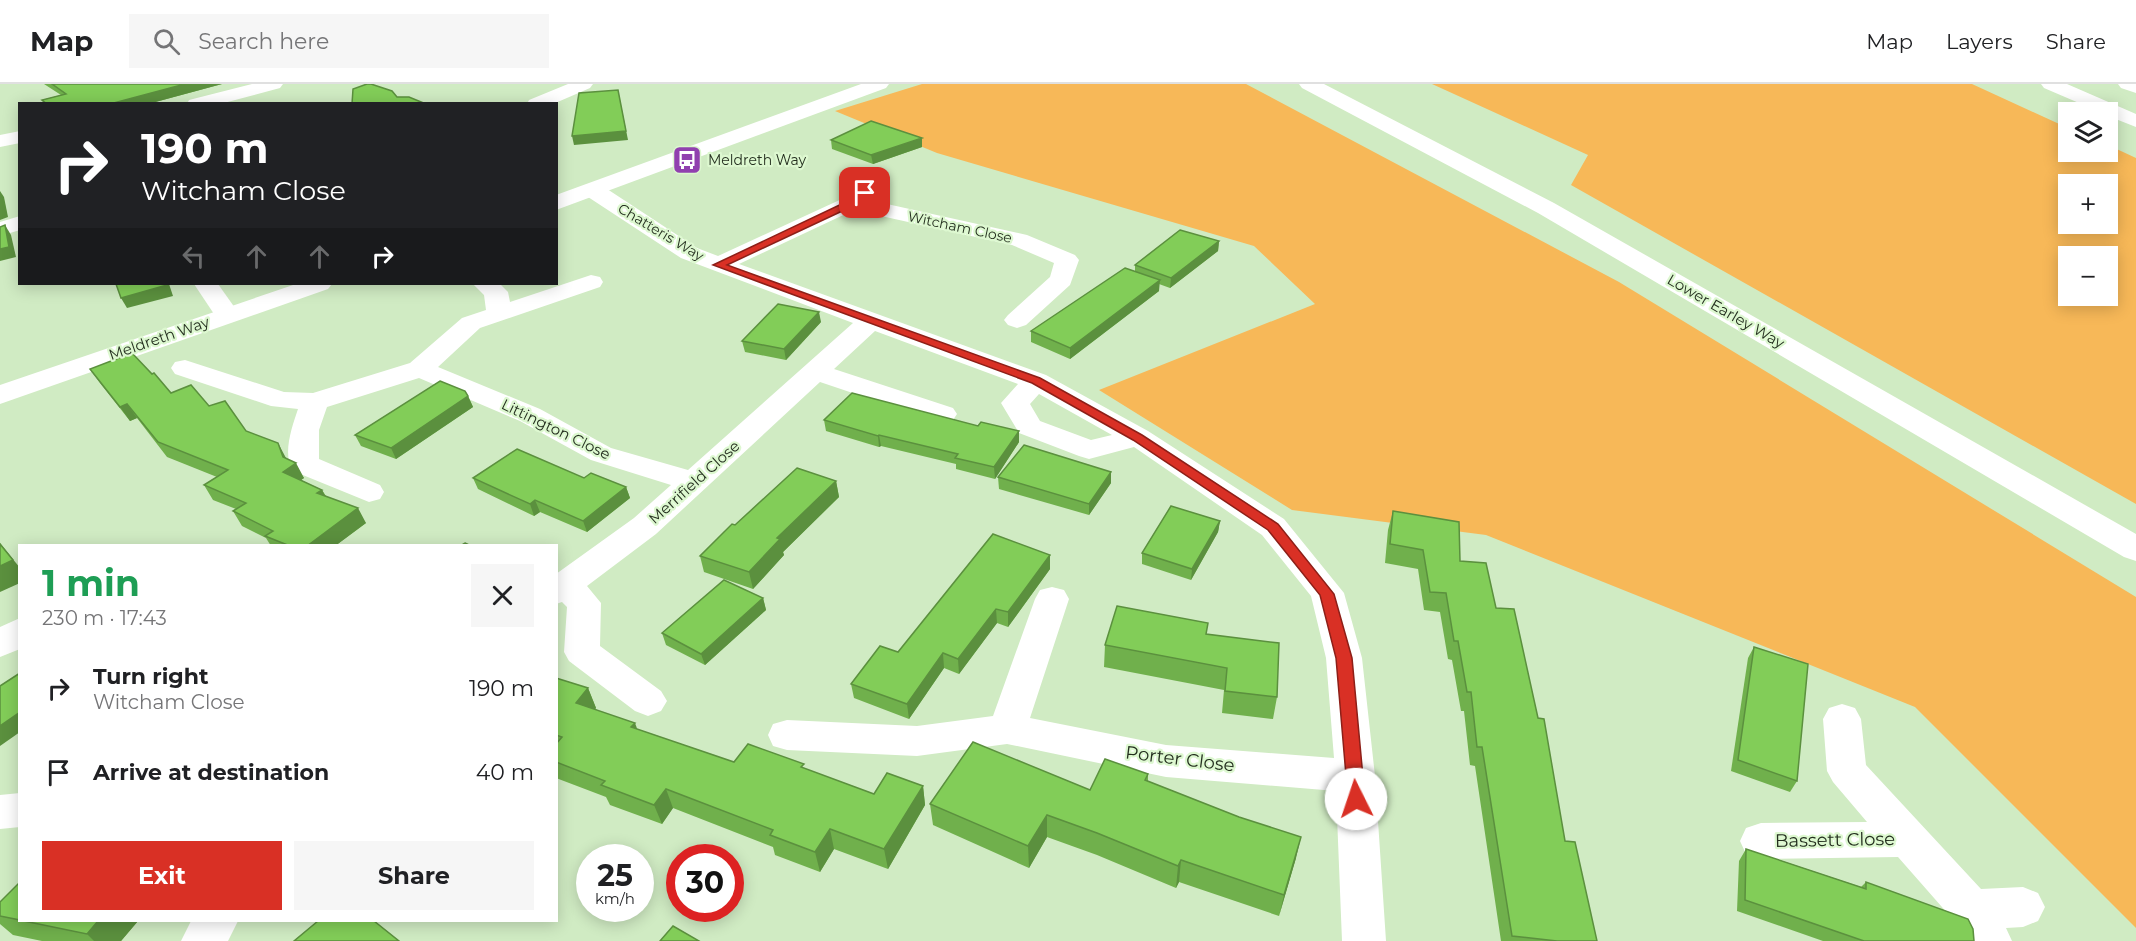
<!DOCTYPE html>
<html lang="en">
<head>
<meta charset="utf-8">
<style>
	body { margin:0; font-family:Montserrat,sans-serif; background:#f6f6f6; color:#202124; height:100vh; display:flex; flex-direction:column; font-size:22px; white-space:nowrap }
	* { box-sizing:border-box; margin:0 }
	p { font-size:20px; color:#757577 }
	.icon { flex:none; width:33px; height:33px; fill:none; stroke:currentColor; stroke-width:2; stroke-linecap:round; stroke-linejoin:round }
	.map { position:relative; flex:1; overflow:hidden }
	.panel { position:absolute; left:18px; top:460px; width:540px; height:378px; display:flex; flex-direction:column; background:#fff; border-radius:0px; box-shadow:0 3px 15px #0003 }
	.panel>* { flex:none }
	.banner { position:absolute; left:18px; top:18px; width:540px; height:183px; border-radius:0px; box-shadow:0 3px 15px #0003; background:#202124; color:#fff; overflow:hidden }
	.tools { position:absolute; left:2058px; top:18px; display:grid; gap:12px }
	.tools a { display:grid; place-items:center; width:60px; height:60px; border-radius:0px; background:#fff; box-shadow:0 3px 15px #0003; font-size:30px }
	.speed { position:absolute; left:576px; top:760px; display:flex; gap:12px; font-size:30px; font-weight:700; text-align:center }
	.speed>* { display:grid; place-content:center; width:78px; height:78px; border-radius:50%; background:#fff; box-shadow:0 3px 15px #0003; line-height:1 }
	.speed small { font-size:15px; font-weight:400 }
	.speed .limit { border:9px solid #d22; background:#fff; color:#111 }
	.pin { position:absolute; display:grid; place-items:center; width:51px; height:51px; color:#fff; margin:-26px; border-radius:12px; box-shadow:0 3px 9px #0006 }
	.me { position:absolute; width:66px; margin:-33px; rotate:356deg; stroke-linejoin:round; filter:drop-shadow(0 0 4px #0008) }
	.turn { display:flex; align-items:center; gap:21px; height:126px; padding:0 24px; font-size:27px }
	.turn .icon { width:78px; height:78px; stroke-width:2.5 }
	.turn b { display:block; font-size:42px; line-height:51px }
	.lanes { display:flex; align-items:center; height:57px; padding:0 24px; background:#0003; justify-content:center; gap:30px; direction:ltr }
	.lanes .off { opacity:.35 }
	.round { display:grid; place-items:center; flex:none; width:63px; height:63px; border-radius:0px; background:#f6f6f6 }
	.head { display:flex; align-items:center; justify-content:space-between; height:102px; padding:0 24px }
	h1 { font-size:36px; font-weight:700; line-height:45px; color:#1e9e55 }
	.cta { display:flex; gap:12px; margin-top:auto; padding:12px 24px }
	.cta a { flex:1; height:69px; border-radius:0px; background:#d93025; color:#fff; font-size:24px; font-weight:700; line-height:69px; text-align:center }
	.cta a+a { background:#f6f6f6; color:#202124 }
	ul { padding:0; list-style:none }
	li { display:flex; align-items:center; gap:18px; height:84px; padding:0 24px }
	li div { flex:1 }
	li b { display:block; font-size:22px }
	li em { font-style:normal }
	header { display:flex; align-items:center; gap:36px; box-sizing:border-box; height:84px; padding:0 30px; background:#fff; border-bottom:2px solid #e0e0e0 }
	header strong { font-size:28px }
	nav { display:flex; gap:33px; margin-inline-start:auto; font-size:21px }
	.search { width:420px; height:54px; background:#f6f6f6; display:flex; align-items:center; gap:15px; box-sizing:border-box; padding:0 21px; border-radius:0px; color:#757577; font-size:22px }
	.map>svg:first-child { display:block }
	.green { fill:#f7b858; fill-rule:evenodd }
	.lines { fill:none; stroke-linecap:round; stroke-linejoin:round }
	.street { fill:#fff; fill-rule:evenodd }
	.secondary { fill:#fff; fill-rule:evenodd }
	.highway { fill:#fff; fill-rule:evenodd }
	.wall { fill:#70b04c }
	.shaded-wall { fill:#5b903e }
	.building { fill:#82cd58; stroke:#5b903e; stroke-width:1.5 }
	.route { fill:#d93025; stroke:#8d1f18; stroke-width:1.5 }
	.labels { text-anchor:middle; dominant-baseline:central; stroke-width:4.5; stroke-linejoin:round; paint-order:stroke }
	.far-poi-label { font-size:14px; fill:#242f1f; stroke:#ddf8d0; text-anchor:start }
	.far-street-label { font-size:14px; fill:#242f1f; stroke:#ddf8d0 }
	.street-label { font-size:15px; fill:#242f1f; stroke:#ddf8d0 }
	.near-street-label { font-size:18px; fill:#242f1f; stroke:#ddf8d0 }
</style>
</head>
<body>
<header>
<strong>Map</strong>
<div class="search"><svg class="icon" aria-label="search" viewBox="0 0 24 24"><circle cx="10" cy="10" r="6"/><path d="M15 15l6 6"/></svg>Search here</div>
<nav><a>Map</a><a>Layers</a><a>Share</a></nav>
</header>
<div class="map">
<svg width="2136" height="857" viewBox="0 0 2136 857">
	<rect width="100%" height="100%" fill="#d0ebc3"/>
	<g class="green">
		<path d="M922 0H1246L1619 198 2136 513V844L1915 623 1486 451 1292 426 1099 306 1315 220 1254 162 937 69 835 27Z"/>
		<path d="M1432 0H1972L2068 44V68H2108V61L2136 74V420L1571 101 1588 71ZM2068 100H2108V140H2068ZM2068 172H2108V212H2068Z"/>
	</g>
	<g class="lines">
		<g class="street">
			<path d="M252 0H283L280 4 220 20H187L189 16Z"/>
			<path d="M568 0H593L590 4 553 20H527L529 16Z"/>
			<path d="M20 47V59L0 63V51Z"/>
			<path d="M878 92 886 93 889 98 869 116 1027 151 1075 171 1079 176 1070 201 1026 241 1017 244 1008 241 1004 236 1008 231 1050 193 1054 179 1012 161 854 126 739 180 1046 291 1148 347 1284 435 1344 509 1362 574 1375 692 1386 857H1342L1336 707 1166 693 1007 660 917 672 787 666 773 662 768 651 773 640 787 636 917 642 993 632 1035 515 1040 506 1052 503 1064 506 1069 515 1030 634 1166 661 1334 674 1326 574 1311 512 1262 451 1134 363 1089 375 1079 372 1019 349 1001 319 1018 300 875 247 834 285 953 324 957 330 953 336 943 339 933 336 820 298 656 450 587 502 601 519 600 562 661 607 667 617 661 627 648 632 635 627 569 577 564 568 567 523 562 518 556 520V490L634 434 671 401 591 376 520 337 419 294 327 323 319 346V375L380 401 384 408 380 415 369 418 293 387C282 370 292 343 298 325L271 322 175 290 171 284 175 278 185 276 284 308 313 309 410 279 462 234 486 226 484 211 473 200H500L508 208 510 218 591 191 600 193 603 198 600 203 480 244 438 283 540 325 611 364 688 386 853 239 681 174 585 111 582 106 585 101 593 100 601 101 697 164 718 172 844 114 870 93ZM1039 310 1112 351 1091 356 1040 337 1030 320Z"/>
			<path d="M20 132V146L0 152V138Z"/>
			<path d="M194 200H218L240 231 236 236 227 239 218 236Z"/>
			<path d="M20 534V565L0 573V543Z"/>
			<path d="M1842 620 1855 624 1861 635 1866 681 1981 805 2023 803 2038 809 2045 823 2038 837 2023 843 2006 844 2012 857H1966L1956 839 1898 773 1761 775 1746 770 1740 757 1746 744 1761 739 1867 738 1833 698 1827 687 1823 635 1829 624Z"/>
			<path d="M20 709V743L0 745V711Z"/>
			<path d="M191 837H238L228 857H181Z"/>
		</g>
		<g class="secondary">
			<path d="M861 0H889L886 4 556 126V111Z"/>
			<path d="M1299 0H1324L1554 119 2136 450V477L2124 473 1538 129 1302 4Z"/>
			<path d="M296 200H332L328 205 0 320V301Z"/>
		</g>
		<g class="highway">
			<path d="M2041 0H2067L2136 30V43L2108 32V28H2100L2044 4Z"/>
			<path d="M2118 0H2136V9L2121 4Z"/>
		</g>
	</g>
	<g class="wall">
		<path d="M44 0H222L148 20H44L42 16 61 11Z"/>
		<path d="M831 56 922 63 873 80 832 65Z"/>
		<path d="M1219 157 1218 167 1170 204 1159 200V207L1070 275 1031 258V247L1135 188V181Z"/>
		<path d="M821 238 786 276 745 268 742 257Z"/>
		<path d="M90 285 171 309 209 322 287 375 304 394 301 396 322 406 326 412 366 439 335 462H271L266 454 242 442 233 427 236 425 213 416 204 401 217 393 167 373 137 334 130 337 100 299Z"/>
		<path d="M468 312 473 323 396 375 361 362 355 351Z"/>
		<path d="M824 336 978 342 1019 347V358L995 395 956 385V380L881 362 879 363 826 347Z"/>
		<path d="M998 393 1111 399 1089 431 999 405Z"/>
		<path d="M473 394H584L626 403 630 414 587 448 540 428 534 432 478 405Z"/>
		<path d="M836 397 839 413 783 468 784 471 753 505 704 488 700 472 735 441Z"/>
		<path d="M1393 427 1460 477 1496 524 1565 757 1597 857H1501L1475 682 1470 681 1464 627H1461L1452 576 1448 575 1440 528 1424 526 1418 485 1385 479 1388 446Z"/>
		<path d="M1220 437 1218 448 1191 496 1142 480V469Z"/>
		<path d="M1050 471V485L1008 543 997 539 959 590 944 584 909 635 854 614 851 600 898 568Z"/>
		<path d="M763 514 766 526 705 581 666 561 662 549Z"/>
		<path d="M1207 550 1277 613 1273 635 1222 629 1224 606 1104 583 1105 561Z"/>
		<path d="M1754 563 1797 697 1790 708 1731 687 1748 574Z"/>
		<path d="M556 594 588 604 596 624 595 625 637 645 734 678 805 685 874 710 923 702 925 721 888 785 834 765 820 788 775 771 773 763 673 724 662 740 610 721 606 713 556 694Z"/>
		<path d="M1148 690V697L1296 774 1279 832 1179 798 1176 804 1097 771 1047 753 1029 784 933 741 930 720 1090 706Z"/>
		<path d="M1746 765 1861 803 1866 798 1974 857H1823L1737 827 1739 777Z"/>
		<path d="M20 798V837H138L121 857H42L13 851 0 840V818Z"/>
	</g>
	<g class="shaded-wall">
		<path d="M185 0H222L148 20H110Z"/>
		<path d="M618 6 628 56 574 61 572 52Z"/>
		<path d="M922 54V63L873 80 871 71Z"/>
		<path d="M0 107 4 113 8 133 0 136Z"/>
		<path d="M5 141 11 151 16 173 0 177V165Z"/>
		<path d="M1219 157 1218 167 1170 204 1171 194Z"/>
		<path d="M1160 196 1159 207 1070 275V264Z"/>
		<path d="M167 200H169L173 212 127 224 121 214Z"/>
		<path d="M819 228 821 238 786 276 784 265Z"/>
		<path d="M468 312 473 323 396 375 391 364Z"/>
		<path d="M127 320 137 334 130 337 120 323Z"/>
		<path d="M1019 347V358L995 395 994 383Z"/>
		<path d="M879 351 881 362 879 363 878 352Z"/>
		<path d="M278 359 286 374 289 384 296 379 304 394 291 403 283 388V373Z"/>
		<path d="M1111 388V399L1089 431V420Z"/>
		<path d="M836 397 839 413 783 468 784 471 753 505 749 488 777 454Z"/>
		<path d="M626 403 630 414 587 448 583 437Z"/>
		<path d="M322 406 330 421 317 409Z"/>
		<path d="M535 416 540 428 534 432 530 420Z"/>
		<path d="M358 424 366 439 335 462H307Z"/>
		<path d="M1220 437 1218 448 1191 496 1192 485Z"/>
		<path d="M0 459 20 484V499L0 508Z"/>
		<path d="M1050 471V485L1008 543V528Z"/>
		<path d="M763 514 766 526 705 581 701 570Z"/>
		<path d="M996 525 997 539 959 590 958 575Z"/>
		<path d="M943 569 944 584 909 635 907 620Z"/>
		<path d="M588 604 596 624 584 638 576 619Z"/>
		<path d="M20 628V648L0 662V642Z"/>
		<path d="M635 639 642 658 631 643Z"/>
		<path d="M923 702 925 721 888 785 884 765Z"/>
		<path d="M666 705 673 724 662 740 654 721Z"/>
		<path d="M1047 731V753L1029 784 1028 762Z"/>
		<path d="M830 745 834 765 820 788 815 768Z"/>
		<path d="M1301 753 1296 774 1279 832 1284 811Z"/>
		<path d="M1181 776 1179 798 1176 804 1178 782Z"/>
		<path d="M98 837H138L121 857H94L87 850Z"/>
	</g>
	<g class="building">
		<path d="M52 0H185L110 20H47L42 16 66 10Z"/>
		<path d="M367 0H371L392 7 397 13H409L426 20H352L353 5Z"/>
		<path d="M618 6 626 47 572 52 579 9Z"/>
		<path d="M871 37 922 54 871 71 831 56Z"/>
		<path d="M5 141 9 163 0 165V143Z"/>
		<path d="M1180 146 1219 157 1171 194 1135 181Z"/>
		<path d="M1125 184 1160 196 1070 264 1031 247Z"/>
		<path d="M116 200H167V201L121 214Z"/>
		<path d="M778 220 819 228 784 265 742 257Z"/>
		<path d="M132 269 152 290 154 289 171 309 191 301 209 322 225 317 246 347 278 359 283 373 296 379 283 388 322 406 317 409 358 424 307 462H290L265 452 273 447 233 427 246 419 204 401 228 386 158 358 127 320 120 323 90 285Z"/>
		<path d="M440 297 465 307 468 312 391 364 355 351Z"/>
		<path d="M852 309 978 342 981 338 1019 347 994 383 955 374 958 370 879 351 878 352 824 336Z"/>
		<path d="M1024 361 1111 388 1089 420 998 393Z"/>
		<path d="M517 365 584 394 591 389 626 403 583 437 535 416 530 420 473 394Z"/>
		<path d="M797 384 836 397 777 454 780 455 749 488 700 472 732 440 735 441Z"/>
		<path d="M1171 422 1220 437 1192 485 1142 469Z"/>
		<path d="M1393 427 1459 438 1460 477 1486 479 1496 524 1514 525 1538 634 1544 635 1565 757 1575 758 1597 857H1557L1512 852 1482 663H1477L1471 608H1467L1458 557H1454L1446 509 1430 508 1423 466 1390 460Z"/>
		<path d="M993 450 1050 471 1008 528 996 525 958 575 943 569 907 620 851 600 880 562 898 568Z"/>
		<path d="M465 459 471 462H460Z"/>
		<path d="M0 460 13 476 0 482Z"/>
		<path d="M724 496 763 514 701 570 662 549Z"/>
		<path d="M1117 522 1208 539 1206 550 1279 559 1277 613 1225 607 1227 584 1105 561Z"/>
		<path d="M1754 563 1808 580 1797 697 1738 676Z"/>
		<path d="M20 589V628L0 642V602Z"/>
		<path d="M556 594 588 604 576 619 635 639 631 643 734 678 748 660 804 680 801 683 874 710 887 689 923 702 884 765 830 745 815 768 770 751 773 746 666 705 654 721 601 701 605 697 556 678V660L562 653 556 651Z"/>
		<path d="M973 658 1090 706 1105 675 1148 690 1145 696 1239 733 1301 753 1284 811 1181 776 1178 782 1097 749 1047 731 1028 762 930 720Z"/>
		<path d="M1746 765 1866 805V798L1968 835 1973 845 1974 857H1864L1745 816Z"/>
		<path d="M20 798V836L0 832V818Z"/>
		<path d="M24 837H98L87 850Z"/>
		<path d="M318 837H374L399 857H294Z"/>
		<path d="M673 842 699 857H660Z"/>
	</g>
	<path class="route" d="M862 107 870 109 855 121 727 181 1040 294 1142 351 1278 440 1334 510 1352 574 1365 715 1362 720 1356 723 1350 720 1348 715 1336 574 1320 511 1268 446 1133 356 1032 299 713 181 848 117Z"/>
	<defs>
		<g id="bus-square" transform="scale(1.5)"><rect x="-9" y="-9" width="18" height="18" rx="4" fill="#9140af" stroke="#ddf8d0"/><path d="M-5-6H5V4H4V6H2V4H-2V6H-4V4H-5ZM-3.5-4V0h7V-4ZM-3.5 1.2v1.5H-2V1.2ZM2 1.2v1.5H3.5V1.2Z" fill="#fff"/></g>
	</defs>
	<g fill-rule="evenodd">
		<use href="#bus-square" x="687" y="76"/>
	</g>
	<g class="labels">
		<g class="far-poi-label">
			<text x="708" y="76">Meldreth Way</text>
		</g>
		<g class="far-street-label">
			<text transform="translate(960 143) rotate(12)">Witcham Close</text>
			<text transform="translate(661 148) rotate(31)">Chatteris Way</text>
		</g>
		<g class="street-label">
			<text transform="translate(1726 227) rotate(30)">Lower Earley Way</text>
			<text transform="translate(159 254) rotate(-19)">Meldreth Way</text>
			<text transform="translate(556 345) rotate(26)">Littington Close</text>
			<text transform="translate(694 398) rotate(-42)">Merrifield Close</text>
		</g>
		<g class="near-street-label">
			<text transform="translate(1180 675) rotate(7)">Porter Close</text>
			<text transform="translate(1835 756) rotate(-1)">Bassett Close</text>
		</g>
	</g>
</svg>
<div class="tools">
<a><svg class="icon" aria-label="layers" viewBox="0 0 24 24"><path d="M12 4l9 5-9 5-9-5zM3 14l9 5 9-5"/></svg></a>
<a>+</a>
<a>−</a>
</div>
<div class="speed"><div>25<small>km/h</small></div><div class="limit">30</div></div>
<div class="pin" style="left:865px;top:109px;background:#d93025"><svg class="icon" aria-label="arrive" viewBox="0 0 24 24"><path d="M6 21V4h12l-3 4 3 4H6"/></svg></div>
<svg class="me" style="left:1356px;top:715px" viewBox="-20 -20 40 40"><circle r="19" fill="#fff"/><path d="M0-13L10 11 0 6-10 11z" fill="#d93025"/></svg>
<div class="banner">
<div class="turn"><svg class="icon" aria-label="right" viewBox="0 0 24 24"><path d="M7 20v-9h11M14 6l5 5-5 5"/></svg><div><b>190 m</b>Witcham Close</div></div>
<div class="lanes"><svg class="icon off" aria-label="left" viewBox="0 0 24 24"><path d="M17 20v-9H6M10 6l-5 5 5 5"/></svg><svg class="icon off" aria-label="ahead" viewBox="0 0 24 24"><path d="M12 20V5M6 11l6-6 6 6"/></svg><svg class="icon off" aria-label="ahead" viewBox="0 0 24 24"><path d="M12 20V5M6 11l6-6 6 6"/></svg><svg class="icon" aria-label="right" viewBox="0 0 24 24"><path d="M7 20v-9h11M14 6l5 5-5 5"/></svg></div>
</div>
<section class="panel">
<div class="head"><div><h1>1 min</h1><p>230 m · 17:43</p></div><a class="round"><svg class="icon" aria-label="close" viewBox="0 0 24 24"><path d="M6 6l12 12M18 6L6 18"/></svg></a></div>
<ul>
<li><svg class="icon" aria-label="right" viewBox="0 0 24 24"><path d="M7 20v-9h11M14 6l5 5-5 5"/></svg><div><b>Turn right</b><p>Witcham Close</p></div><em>190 m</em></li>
<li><svg class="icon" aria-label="arrive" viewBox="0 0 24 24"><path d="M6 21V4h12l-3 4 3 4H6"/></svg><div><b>Arrive at destination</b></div><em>40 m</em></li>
</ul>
<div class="cta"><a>Exit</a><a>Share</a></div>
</section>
</div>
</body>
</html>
